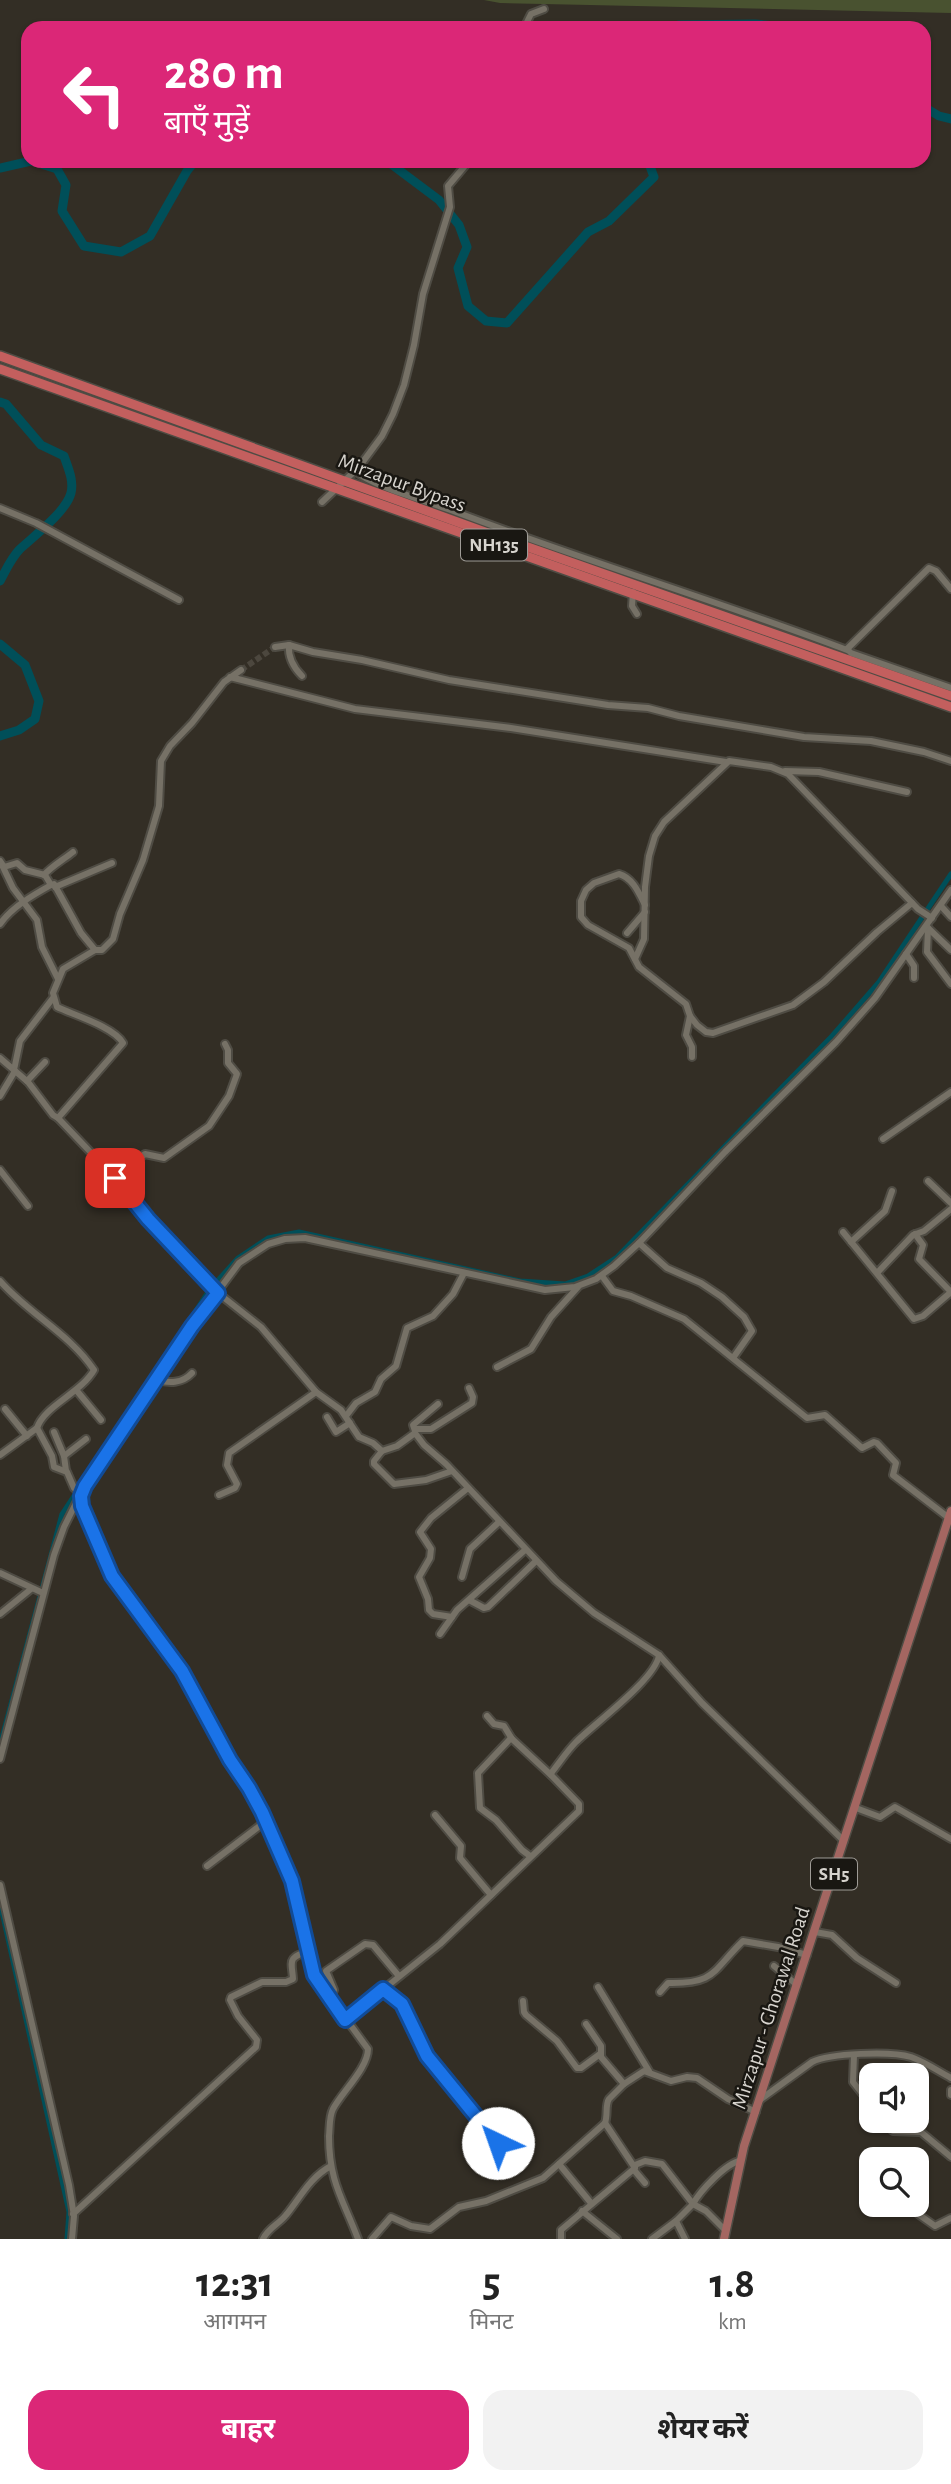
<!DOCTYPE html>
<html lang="hi">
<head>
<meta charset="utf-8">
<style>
	body { margin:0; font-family:"Alegreya Sans","Noto Sans Devanagari",sans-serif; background:#f2f2f2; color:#222; height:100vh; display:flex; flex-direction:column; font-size:26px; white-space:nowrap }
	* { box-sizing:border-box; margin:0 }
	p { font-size:23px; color:#767676 }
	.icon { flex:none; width:38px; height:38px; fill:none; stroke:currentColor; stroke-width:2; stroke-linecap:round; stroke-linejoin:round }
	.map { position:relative; height:2239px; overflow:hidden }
	.sheet { display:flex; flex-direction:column; background:#fff; flex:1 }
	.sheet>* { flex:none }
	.hud { position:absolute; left:21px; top:21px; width:910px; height:147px; border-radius:21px; box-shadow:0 2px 5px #0004; background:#db2777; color:#fff; overflow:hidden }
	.fabs { position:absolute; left:859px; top:2063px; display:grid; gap:14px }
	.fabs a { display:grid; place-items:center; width:70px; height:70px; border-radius:14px; background:#fff; box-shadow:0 2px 5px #0004; font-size:35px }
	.pin { position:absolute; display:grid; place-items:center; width:60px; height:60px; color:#fff; margin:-30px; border-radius:14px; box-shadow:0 4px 10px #0006 }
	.me { position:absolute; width:77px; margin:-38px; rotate:318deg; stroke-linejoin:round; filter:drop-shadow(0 0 5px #0008) }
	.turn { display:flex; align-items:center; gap:24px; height:147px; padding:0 28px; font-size:32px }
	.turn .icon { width:91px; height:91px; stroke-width:2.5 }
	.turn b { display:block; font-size:49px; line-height:60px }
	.eta { display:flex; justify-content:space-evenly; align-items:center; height:119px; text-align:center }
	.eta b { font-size:42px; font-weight:700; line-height:49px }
	.action { display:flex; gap:14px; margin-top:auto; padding:14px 28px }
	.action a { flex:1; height:80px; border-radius:21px; background:#db2777; color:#fff; font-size:28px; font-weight:700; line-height:80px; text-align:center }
	.action a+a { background:#f2f2f2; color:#222 }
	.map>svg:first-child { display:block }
	.green { fill:#495230 }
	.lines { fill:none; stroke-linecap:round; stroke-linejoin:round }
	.canal { stroke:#004f59; stroke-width:5 }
	.river { stroke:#004f59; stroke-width:9 }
	.minor-tunnel { stroke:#4c473e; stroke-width:6; stroke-dasharray:6 3; stroke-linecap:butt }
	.minor-casing { stroke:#4f4c44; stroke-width:10 }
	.major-casing { stroke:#4f4c44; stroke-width:11 }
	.highway-casing { stroke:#4f4c44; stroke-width:12 }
	.minor { stroke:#767166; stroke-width:6 }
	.major { stroke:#a46661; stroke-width:8 }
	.highway { stroke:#c35f5e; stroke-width:9 }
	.route-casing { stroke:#114b97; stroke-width:18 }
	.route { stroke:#1a73e8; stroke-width:12 }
	.labels { text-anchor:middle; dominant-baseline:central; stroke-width:5; stroke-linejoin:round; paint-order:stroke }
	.shield { fill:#191712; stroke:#9e9b96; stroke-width:2 }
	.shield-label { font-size:19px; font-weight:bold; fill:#d7d4ce }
	.street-label { font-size:21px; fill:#d7d4ce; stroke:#191712 }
</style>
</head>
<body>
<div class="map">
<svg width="951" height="2239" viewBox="0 0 951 2239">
	<rect width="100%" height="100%" fill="#332e25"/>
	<path class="green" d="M484 0H951V13L500 3Z"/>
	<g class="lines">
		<g class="canal">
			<path d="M0 1745 62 1514 210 1289 238 1258 268 1238 299 1232 520 1281 565 1284 588 1276 617 1257 832 1036 879 982 951 874"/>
			<path d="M0 1903 69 2212 67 2239"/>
		</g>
		<g class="river">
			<path d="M672 28 679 25 755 24 797 28"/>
			<path d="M924 107 939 116 951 119"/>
			<path d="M32 161 57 169 66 185 62 211 84 246 121 252 150 236 187 171 195 161"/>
			<path d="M387 161 439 200 459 225 467 247 458 268 468 306 486 321 507 323 588 232 609 221 654 177 648 161"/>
			<path d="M0 168 31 161"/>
			<path d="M0 402 6 404 41 445 64 456C68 468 74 480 71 493 66 512 34 536 20 549 11 558 6 570 0 581"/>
			<path d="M0 644 25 665 39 701 35 719 19 730 0 736"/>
		</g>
		<path class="minor-tunnel" d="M241 670 275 647"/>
		<g class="minor-casing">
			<g id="minor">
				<path d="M524 28 531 14 544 9"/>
				<path d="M469 161 448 186 450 207 423 294 414 345 404 385 393 414 382 436 359 467 358 473C375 487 432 503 456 512 585 561 718 601 847 650"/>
				<path d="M322 502 358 468"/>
				<path d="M0 508 36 523 179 600"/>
				<path d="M951 589 936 571 929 568 847 649 851 653 951 688"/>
				<path d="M633 592 632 606 637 614"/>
				<path d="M289 645C288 657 294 668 302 676"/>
				<path d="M275 647 289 645 313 652 362 660 449 680 608 705 648 708 679 716 804 737 871 741 924 752 951 761"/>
				<path d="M230 677 355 709 511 728 726 762"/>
				<path d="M785 771 819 772 907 792"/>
				<path d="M0 861 4 867 17 863 25 870 45 875 51 885 54 884 81 933 95 950"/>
				<path d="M2 865 13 888 37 920 42 947 58 979"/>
				<path d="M44 875C52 866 63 860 73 852"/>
				<path d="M55 887 112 863"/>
				<path d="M645 905C639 893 633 878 619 874L594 883 586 890 581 901V917L588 925 629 948 639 967 686 1004 690 1016 697 1025 706 1032 713 1033 793 1005 824 982 877 932 912 903"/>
				<path d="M941 906 951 917"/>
				<path d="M0 924C12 907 33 895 51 885"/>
				<path d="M927 927 951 950"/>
				<path d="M928 928 927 952 951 984"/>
				<path d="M627 933 645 912"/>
				<path d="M906 954 914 966V978"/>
				<path d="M635 959 644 939 645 887 649 856 655 836 664 822 729 761 771 767 788 774 918 909 932 918"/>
				<path d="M690 1016 686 1035 692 1047V1057"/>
				<path d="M0 1058 28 1082 53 1115 58 1118 117 1180 184 1260 218 1293 261 1327 316 1392 341 1410 359 1437 373 1443 382 1451 397 1446 415 1433 424 1445 446 1464 556 1581 594 1613 659 1655 702 1703 844 1841"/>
				<path d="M14 1070 20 1041 53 998"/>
				<path d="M27 1081 45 1062"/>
				<path d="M0 1096 15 1071"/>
				<path d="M58 1118 123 1043C114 1027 74 1015 57 1007L53 993 63 969 95 950H102L113 939 120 914 143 860 159 806 161 761 170 746 192 723 224 682 241 670"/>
				<path d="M883 1139 951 1092"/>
				<path d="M0 1170 28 1206"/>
				<path d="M117 1180 136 1155 141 1157 145 1154 164 1158 209 1126 229 1096 237 1074 228 1063V1050L225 1044"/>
				<path d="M928 1181 951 1203"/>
				<path d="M843 1232 914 1319 923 1316 951 1292"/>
				<path d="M915 1234 923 1245 919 1259 951 1292"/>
				<path d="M851 1242 885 1211 892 1191"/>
				<path d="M639 1243 667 1268 701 1283 722 1297 744 1317 752 1331 733 1358"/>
				<path d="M877 1273 913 1235 924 1231 951 1209"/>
				<path d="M602 1276 613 1291 631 1296 684 1319 807 1418 825 1415 862 1448 874 1442 877 1443 896 1463 893 1475 949 1518"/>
				<path d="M0 1281C29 1314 70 1334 94 1370 81 1393 44 1406 37 1428"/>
				<path d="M497 1367 531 1349 551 1317 578 1287"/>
				<path d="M156 1380C169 1383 182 1384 192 1373"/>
				<path d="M77 1391 101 1420"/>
				<path d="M5 1409 27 1436"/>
				<path d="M346 1416 356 1403 375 1392 381 1379 396 1366 407 1328 433 1316 453 1294 464 1273"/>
				<path d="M327 1417 336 1432 350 1423"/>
				<path d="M415 1429H431L472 1403 473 1397 469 1388"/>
				<path d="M415 1431 413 1425 438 1404"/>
				<path d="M54 1432 64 1456 66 1471"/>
				<path d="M382 1451 374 1461V1464L394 1484 426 1480 452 1471"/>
				<path d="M0 1455 37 1428 52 1456 54 1467 67 1472 74 1488 81 1494"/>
				<path d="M64 1456 86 1439"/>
				<path d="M219 1495 235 1488 237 1484 227 1465 229 1453 316 1392"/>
				<path d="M0 1573 43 1593"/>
				<path d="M462 1577 470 1549 499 1522"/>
				<path d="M469 1600 484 1608 488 1607 536 1561"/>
				<path d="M0 1614 31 1589"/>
				<path d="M452 1617 433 1614 429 1610 428 1599 419 1577 430 1558 431 1549 420 1532 431 1518 468 1488"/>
				<path d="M440 1634 457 1610 525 1550"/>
				<path d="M487 1716 494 1724 504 1726 512 1739"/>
				<path d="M0 1759 54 1555 64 1527 80 1495"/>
				<path d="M856 1808 880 1817 895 1807 951 1839"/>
				<path d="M435 1815 461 1846 460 1858 491 1895"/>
				<path d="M530 1856 522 1850 496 1820 480 1808 478 1773 511 1738 551 1775"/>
				<path d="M207 1866 266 1821"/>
				<path d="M0 1885 69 2185 74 2216 72 2239"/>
				<path d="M815 1932 832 1935 857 1958 896 1983"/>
				<path d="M774 1966 797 1985"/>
				<path d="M598 1987 649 2071"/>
				<path d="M383 1989 402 2004 427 2056 469 2110 513 2159"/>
				<path d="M660 1992 668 1983C716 1984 712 1971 743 1941L778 1947 807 1955"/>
				<path d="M330 2000 334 1990 326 1971 365 1944 373 1945 398 1975"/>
				<path d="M523 2001 524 2012 526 2015 557 2041 577 2068H581L600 2054"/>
				<path d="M345 2020 440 1944 579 1811V1804L551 1775 552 1772C560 1762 567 1751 576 1742 594 1724 656 1679 659 1655"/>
				<path d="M586 2024 601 2046V2057L624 2084"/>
				<path d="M854 2055 853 2082 872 2106"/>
				<path d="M951 2090V2095"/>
				<path d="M761 2099 812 2062C830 2053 891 2051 911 2057 925 2062 938 2071 951 2078"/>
				<path d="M883 2121 893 2131 921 2132 951 2157"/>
				<path d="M559 2164 591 2203"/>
				<path d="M635 2165 645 2161 662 2164 693 2204C700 2191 726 2163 740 2161"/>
				<path d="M634 2170 645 2183"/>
				<path d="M582 2211 617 2239"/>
				<path d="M73 2214 256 2047 257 2040 238 2016 230 2000 231 1997 262 1982H286L293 1979C292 1962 286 1957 310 1951"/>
				<path d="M918 2214 935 2226 951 2218"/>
				<path d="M263 2239C268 2228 279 2224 286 2215 300 2198 310 2177 331 2166"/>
				<path d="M358 2239C343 2199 329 2182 329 2136 330 2127 329 2117 333 2109 342 2092 368 2068 368 2049L314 1975 292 1881 254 1796 230 1760 179 1667 112 1576 82 1506 81 1493 192 1326 239 1263 268 1244 285 1239 305 1238 545 1290 575 1287 596 1279 614 1266 639 1243 725 1152 836 1042 875 998 951 890"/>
				<path d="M372 2239 391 2217 411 2226 430 2229 459 2207 486 2201 543 2178 605 2123C608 2115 605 2105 609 2099L624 2084 644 2071 671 2081 687 2077 697 2078 728 2099 756 2112"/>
				<path d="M561 2239V2230L635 2168 605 2123"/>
				<path d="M652 2239 676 2221"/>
				<path d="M685 2239 676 2221 693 2204 706 2211 726 2231"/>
			</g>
		</g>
		<g class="major-casing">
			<path id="major" d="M724 2239 744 2146 951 1511"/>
		</g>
		<g class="highway-casing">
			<g id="highway">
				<path d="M0 356 485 532 951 696"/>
				<path d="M0 369 951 707"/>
			</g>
		</g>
		<use href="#minor" class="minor"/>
		<use href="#major" class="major"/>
		<use href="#highway" class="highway"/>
	</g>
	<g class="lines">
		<g class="route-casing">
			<path id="route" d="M115 1178 148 1219 218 1293 192 1326 85 1486 81 1496 82 1506 112 1576 182 1671 230 1760 249 1788 262 1812 292 1881 314 1975 345 2020 383 1989 402 2004 427 2056 498 2143"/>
		</g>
		<use href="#route" class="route"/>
	</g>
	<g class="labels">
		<g class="shield">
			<rect x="461" y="529.5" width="66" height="31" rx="5"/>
			<rect x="811" y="1858.5" width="46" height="31" rx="5"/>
		</g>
		<g class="shield-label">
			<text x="494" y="545">NH135</text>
			<text x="834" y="1874">SH5</text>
		</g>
		<g class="street-label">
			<text transform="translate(402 483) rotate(20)">Mirzapur Bypass</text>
			<text transform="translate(771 2008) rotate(-72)">Mirzapur - Ghorawal Road</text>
		</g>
	</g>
</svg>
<div class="fabs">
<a><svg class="icon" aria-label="sound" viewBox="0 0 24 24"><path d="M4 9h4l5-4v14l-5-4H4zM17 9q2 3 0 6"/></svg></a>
<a><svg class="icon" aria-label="search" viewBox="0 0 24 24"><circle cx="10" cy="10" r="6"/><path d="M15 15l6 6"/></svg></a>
</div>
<div class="pin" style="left:115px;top:1178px;background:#d93025"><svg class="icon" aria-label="arrive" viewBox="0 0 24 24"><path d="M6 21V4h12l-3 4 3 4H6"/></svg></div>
<svg class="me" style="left:498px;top:2143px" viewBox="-20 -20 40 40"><circle r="19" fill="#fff"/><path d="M0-13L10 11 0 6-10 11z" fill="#1a73e8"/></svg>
<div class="hud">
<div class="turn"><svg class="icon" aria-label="left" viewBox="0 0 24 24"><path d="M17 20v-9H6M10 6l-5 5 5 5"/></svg><div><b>280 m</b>बाएँ मुड़ें</div></div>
</div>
</div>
<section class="sheet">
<div class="eta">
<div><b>12:31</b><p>आगमन</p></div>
<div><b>5</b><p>मिनट</p></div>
<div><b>1.8</b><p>km</p></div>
</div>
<div class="action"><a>बाहर</a><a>शेयर करें</a></div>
</section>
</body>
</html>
